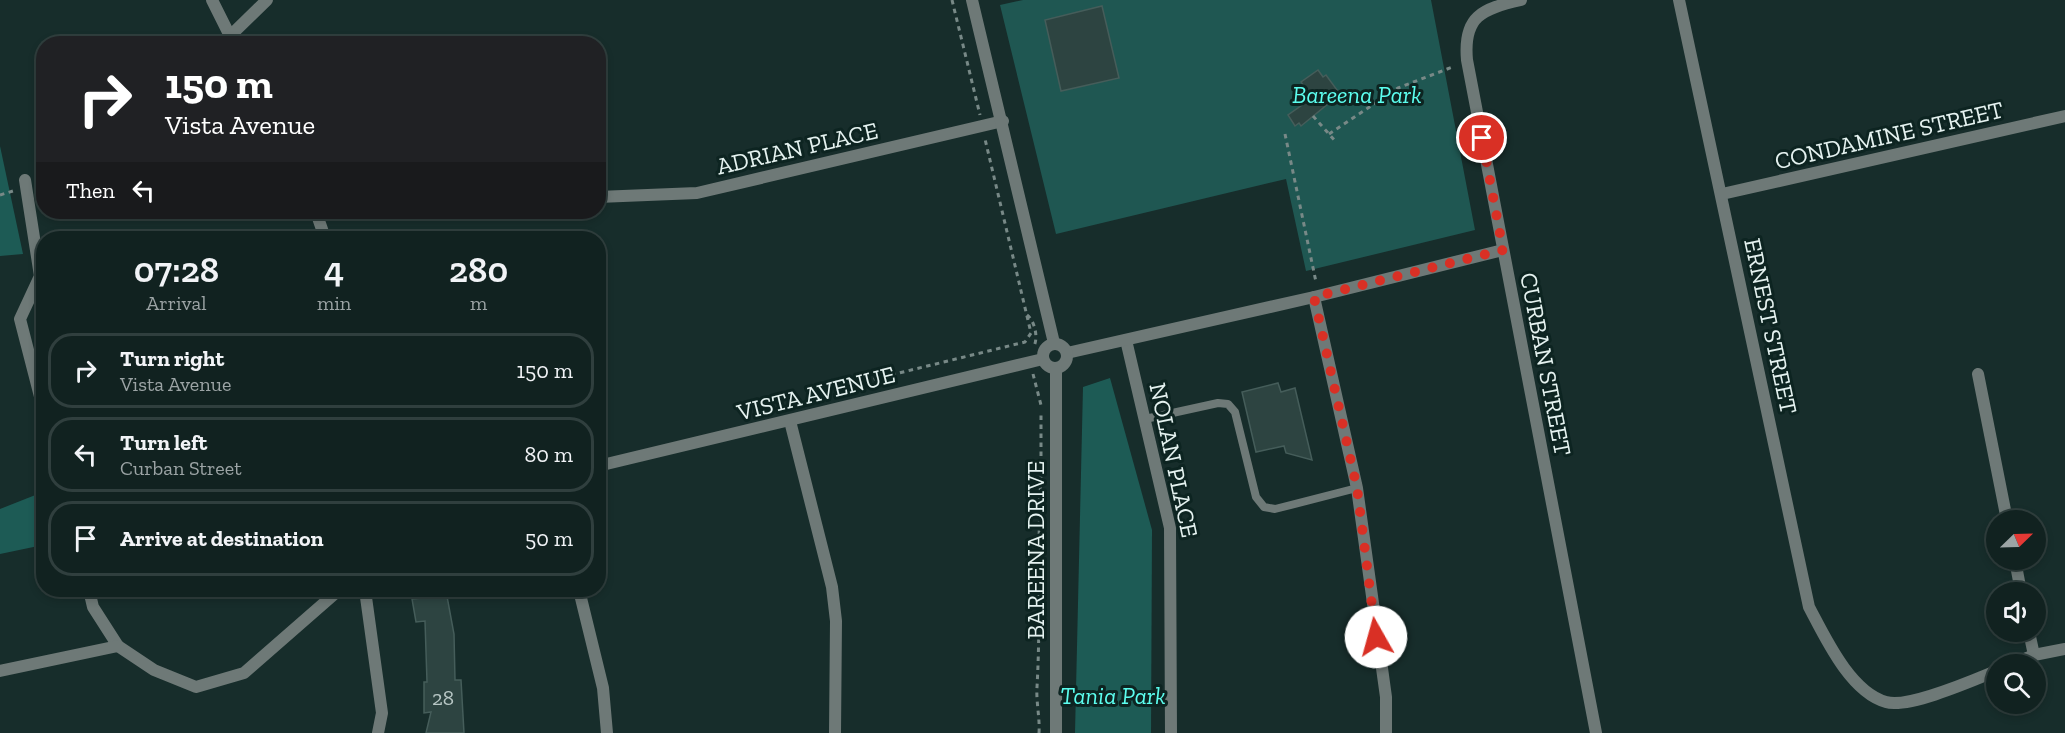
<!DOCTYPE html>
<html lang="en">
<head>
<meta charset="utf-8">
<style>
	body { margin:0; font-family:"Zilla Slab",serif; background:#1a2a29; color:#f1f3f6; height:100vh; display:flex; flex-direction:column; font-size:22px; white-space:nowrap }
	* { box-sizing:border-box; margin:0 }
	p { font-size:20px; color:#9ca4a5 }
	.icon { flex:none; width:33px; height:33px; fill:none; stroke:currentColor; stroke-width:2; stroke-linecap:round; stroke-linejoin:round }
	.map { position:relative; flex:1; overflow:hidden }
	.details { position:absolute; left:36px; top:231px; width:570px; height:366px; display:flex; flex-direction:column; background:#112220; border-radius:24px; box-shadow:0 3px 9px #0003,0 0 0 2px #303f3e }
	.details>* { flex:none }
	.banner { position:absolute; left:36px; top:36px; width:570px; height:183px; border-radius:24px; box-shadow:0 3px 9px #0003,0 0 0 2px #303f3e; background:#202124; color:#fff; overflow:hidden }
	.needle { width:39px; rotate:67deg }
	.fabs { position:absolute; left:1986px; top:510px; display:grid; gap:12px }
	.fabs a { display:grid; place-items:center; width:60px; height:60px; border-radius:50%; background:#112220; box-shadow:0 3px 9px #0003,0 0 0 2px #303f3e; font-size:30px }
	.pin { position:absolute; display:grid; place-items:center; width:51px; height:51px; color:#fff; margin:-26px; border:3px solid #fff; border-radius:50%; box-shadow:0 2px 6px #0007 }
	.me { position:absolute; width:66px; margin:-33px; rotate:353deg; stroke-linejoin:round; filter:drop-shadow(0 0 4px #0008) }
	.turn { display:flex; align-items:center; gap:21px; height:126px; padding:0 30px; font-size:27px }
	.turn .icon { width:78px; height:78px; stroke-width:2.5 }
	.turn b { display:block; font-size:42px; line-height:51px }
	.then { display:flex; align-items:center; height:57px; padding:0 30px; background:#0003; gap:12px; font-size:22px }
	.eta { display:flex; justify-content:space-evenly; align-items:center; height:102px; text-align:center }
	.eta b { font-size:36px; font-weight:600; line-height:42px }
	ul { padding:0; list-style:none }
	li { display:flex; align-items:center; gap:18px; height:75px; margin:0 12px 9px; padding:0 18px; border:3px solid #303f3e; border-radius:24px }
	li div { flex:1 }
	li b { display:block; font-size:22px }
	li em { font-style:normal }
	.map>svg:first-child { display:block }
	.green { fill:#1f5752 }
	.forest { fill:#1d5b55 }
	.building { fill:#2d4441; stroke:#455d5a; stroke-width:1.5 }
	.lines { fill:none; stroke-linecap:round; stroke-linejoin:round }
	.path { stroke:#788987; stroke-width:3; stroke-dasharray:4.5 4.5; stroke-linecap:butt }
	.service { stroke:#6e7977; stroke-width:8 }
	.minor { stroke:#6e7977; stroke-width:12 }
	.tertiary { stroke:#6e7977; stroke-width:12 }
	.route { stroke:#d93025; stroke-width:10; stroke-dasharray:0 18 }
	.labels { text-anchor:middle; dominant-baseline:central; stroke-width:6; stroke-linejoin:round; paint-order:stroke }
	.number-label { font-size:21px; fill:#b7c6c4 }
	.park-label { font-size:24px; font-style:italic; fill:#5cfeef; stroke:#0d2421 }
	.street-label { font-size:24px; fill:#e5f2f0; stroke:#0d2421 }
</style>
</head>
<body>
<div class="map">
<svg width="2065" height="733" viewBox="0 0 2065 733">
	<rect width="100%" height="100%" fill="#172d2b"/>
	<path class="green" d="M1023 0H1431L1475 230 1306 271 1286 179 1056 234 1000 5Z"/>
	<g class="forest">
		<path d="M0 146 23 254 0 256Z"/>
		<path d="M1110 378 1152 530 1151 733H1075L1083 387Z"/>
		<path d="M43 492V545L0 554V509Z"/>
	</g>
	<g class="building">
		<path d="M1102 6 1119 78 1061 91 1045 20Z"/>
		<path d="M1318 70 1323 77 1326 75 1340 94 1301 126 1299 123 1295 126 1288 115 1312 98 1301 82Z"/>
		<path d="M1278 383 1281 392 1295 388 1312 460 1286 453 1284 446 1256 452 1242 392Z"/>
		<path d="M446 591 454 634 455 680H461L464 733H426L431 712 424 713V682H427L425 621 416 622 412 599 431 597 430 594Z"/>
	</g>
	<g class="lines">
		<g class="path">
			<path d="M952 0 980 115"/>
			<path d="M1313 116 1336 142"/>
			<path d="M1285 134 1316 282"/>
			<path d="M1329 134 1398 88 1455 66"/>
			<path d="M0 195 13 191"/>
			<path d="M1027 315C1035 321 1039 339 1033 348"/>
			<path d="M1033 374 1041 405"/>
			<path d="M840 396 838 388 1025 342 1031 333 985 139"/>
			<path d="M1041 456V414"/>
			<path d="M1039 733C1040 718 1036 702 1037 687 1041 616 1037 546 1041 474"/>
		</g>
		<path class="service" d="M1145 419 1218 403 1228 404 1235 412 1256 497 1264 507 1275 509 1357 488"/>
		<g class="minor">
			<path d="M1521 0C1482 9 1463 16 1467 60L1596 733"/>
			<path d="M1679 0 1809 607C1825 637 1850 692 1886 702 1908 709 1974 680 1996 671"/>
			<path d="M25 180 40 276 20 319 44 412"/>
			<path d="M1722 194 2065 116"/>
			<path d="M598 197 697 193 1003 121"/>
			<path d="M1314 297 1357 488 1386 697V733"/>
			<path d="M1126 340 1170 528 1171 733"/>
			<path d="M1067 353 1314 297 1503 250"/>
			<path d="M1978 374 2007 520"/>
			<path d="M790 421 832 587 836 621 835 733"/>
			<path d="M598 466 1043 359"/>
			<path d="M2015 560 2021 592"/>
			<path d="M89 590 93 607 118 646"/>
			<path d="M579 590 603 688 607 733"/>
			<path d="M2029 632 2034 655"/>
			<path d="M2012 664 2034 655 2065 649"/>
			<path d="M0 671 118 646 154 670 196 687 244 673 339 590"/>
		</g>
		<g class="tertiary">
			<path d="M212 0 234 44"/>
			<path d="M972 0 1054 343"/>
			<path d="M230 36 267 0"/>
			<path d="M316 212 325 238"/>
			<circle cx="1055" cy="356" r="12"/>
			<path d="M1056 368V733"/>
			<path d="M365 590 382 713 378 733"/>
		</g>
	</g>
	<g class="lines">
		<path class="route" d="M1376 637 1357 488 1314 297 1503 250 1482 138"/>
	</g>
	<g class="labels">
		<g class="number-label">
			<text x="443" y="697">28</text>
		</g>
		<g class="park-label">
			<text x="1357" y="94">Bareena Park</text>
			<text x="1113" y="695">Tania Park</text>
		</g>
		<g class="street-label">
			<text transform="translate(1889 135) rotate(-13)">CONDAMINE STREET</text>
			<text transform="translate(797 148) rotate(-13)">ADRIAN PLACE</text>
			<text transform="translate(1771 326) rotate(78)">ERNEST STREET</text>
			<text transform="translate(1546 364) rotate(79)">CURBAN STREET</text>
			<text transform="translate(816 393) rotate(-14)">VISTA AVENUE</text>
			<text transform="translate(1174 460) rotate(78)">NOLAN PLACE</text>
			<text transform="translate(1035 550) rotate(-90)">BAREENA DRIVE</text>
		</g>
	</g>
</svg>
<div class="fabs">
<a><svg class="needle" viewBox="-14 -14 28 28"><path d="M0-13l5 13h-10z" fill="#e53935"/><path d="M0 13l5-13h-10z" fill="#9ca4a5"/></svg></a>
<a><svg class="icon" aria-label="sound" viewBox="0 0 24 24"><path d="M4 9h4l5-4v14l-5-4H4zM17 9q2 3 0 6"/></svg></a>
<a><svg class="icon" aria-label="search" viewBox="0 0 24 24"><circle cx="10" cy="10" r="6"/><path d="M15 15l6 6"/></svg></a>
</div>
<div class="pin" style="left:1482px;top:138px;background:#d93025"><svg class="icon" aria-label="arrive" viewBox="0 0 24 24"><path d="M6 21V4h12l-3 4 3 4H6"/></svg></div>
<svg class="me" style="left:1376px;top:637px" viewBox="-20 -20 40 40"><circle r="19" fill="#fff"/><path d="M0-13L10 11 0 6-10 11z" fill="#d93025"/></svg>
<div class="banner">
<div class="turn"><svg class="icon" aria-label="right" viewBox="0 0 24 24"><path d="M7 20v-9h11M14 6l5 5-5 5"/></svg><div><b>150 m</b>Vista Avenue</div></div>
<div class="then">Then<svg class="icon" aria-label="left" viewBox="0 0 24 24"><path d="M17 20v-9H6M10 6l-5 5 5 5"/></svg></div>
</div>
<section class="details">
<div class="eta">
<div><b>07:28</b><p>Arrival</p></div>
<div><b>4</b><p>min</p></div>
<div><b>280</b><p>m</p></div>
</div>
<ul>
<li><svg class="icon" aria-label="right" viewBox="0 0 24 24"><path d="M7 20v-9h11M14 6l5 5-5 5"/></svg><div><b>Turn right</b><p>Vista Avenue</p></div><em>150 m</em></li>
<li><svg class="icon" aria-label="left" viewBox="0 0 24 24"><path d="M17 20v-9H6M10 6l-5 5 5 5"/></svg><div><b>Turn left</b><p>Curban Street</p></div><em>80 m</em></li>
<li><svg class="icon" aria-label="arrive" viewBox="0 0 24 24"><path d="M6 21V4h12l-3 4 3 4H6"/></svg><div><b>Arrive at destination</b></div><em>50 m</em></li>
</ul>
</section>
</div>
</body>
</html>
